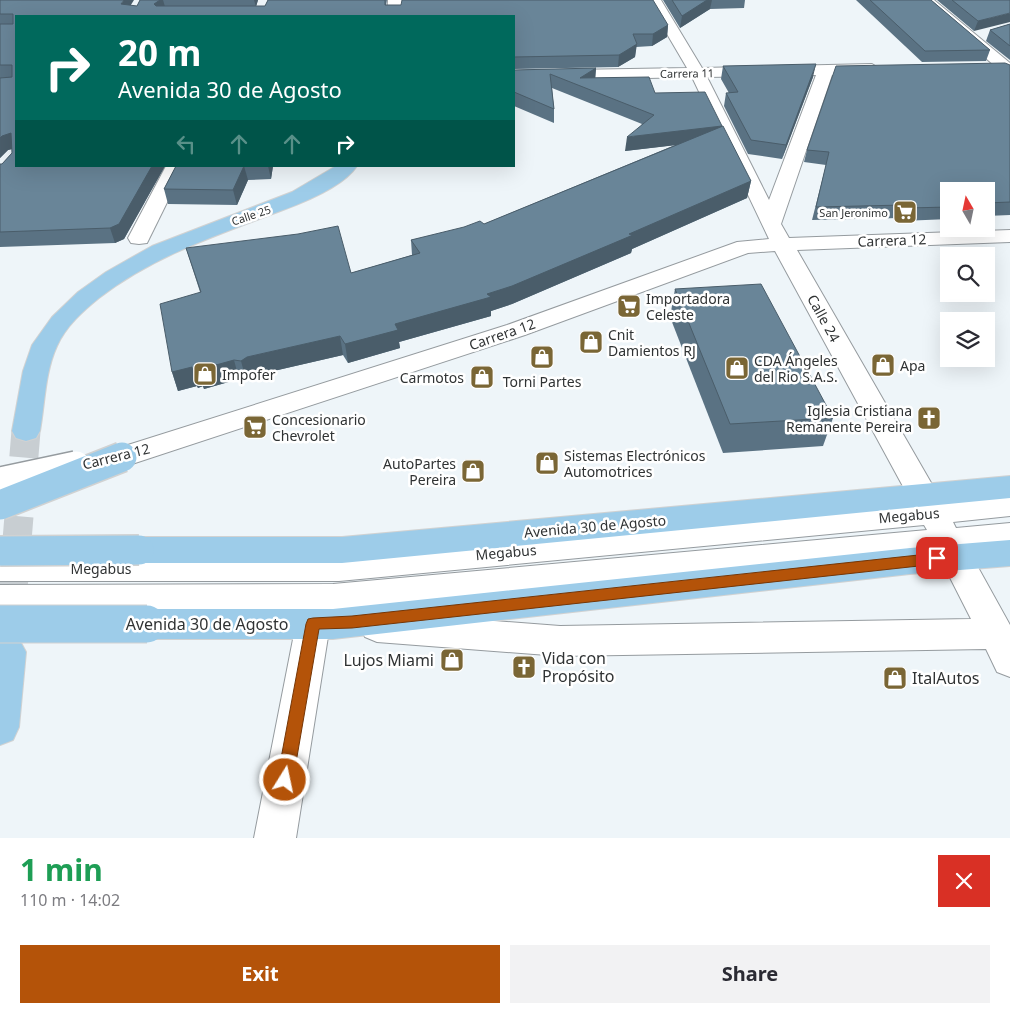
<!DOCTYPE html>
<html lang="en">
<head>
<meta charset="utf-8">
<style>
	body { margin:0; font-family:"Noto Sans",sans-serif; background:#f2f2f3; color:#2b2b33; height:100vh; display:flex; flex-direction:column; font-size:19px; white-space:nowrap }
	* { box-sizing:border-box; margin:0 }
	p { font-size:16px; color:#7c7c81 }
	.icon { flex:none; width:28px; height:28px; fill:none; stroke:currentColor; stroke-width:2; stroke-linecap:round; stroke-linejoin:round }
	.map { position:relative; height:838px; overflow:hidden }
	.side { display:flex; flex-direction:column; background:#fff; flex:1 }
	.side>* { flex:none }
	.guide { position:absolute; left:15px; top:15px; width:500px; height:152px; border-radius:0px; box-shadow:0 5px 20px #0002; background:#00695c; color:#fff; overflow:hidden }
	.needle { width:32px; rotate:351deg }
	.buttons { position:absolute; left:940px; top:182px; display:grid; gap:10px }
	.buttons a { display:grid; place-items:center; width:55px; height:55px; border-radius:0px; background:#fff; box-shadow:0 5px 20px #0002; font-size:25px }
	.pin { position:absolute; display:grid; place-items:center; width:42px; height:42px; color:#fff; margin:-21px; border-radius:10px; box-shadow:0 2px 8px #0006 }
	.me { position:absolute; width:55px; margin:-28px; rotate:10deg; stroke-linejoin:round; filter:drop-shadow(0 0 4px #0008) }
	.turn { display:flex; align-items:center; gap:18px; height:105px; padding:0 20px; font-size:22px }
	.turn .icon { width:65px; height:65px; stroke-width:2.5 }
	.turn b { display:block; font-size:35px; line-height:42px }
	.lanes { display:flex; align-items:center; height:48px; padding:0 20px; background:#0003; justify-content:center; gap:25px; direction:ltr }
	.lanes .off { opacity:.35 }
	.round { display:grid; place-items:center; flex:none; width:52px; height:52px; border-radius:0px; background:#f2f2f3 }
	.head { display:flex; align-items:center; justify-content:space-between; height:85px; padding:0 20px }
	h1 { font-size:30px; font-weight:700; line-height:38px; color:#1e9e55 }
	.cta { display:flex; gap:10px; margin-top:auto; padding:10px 20px }
	.cta a { flex:1; height:58px; border-radius:0px; background:#b45309; color:#fff; font-size:20px; font-weight:700; line-height:58px; text-align:center }
	.cta a+a { background:#f2f2f3; color:#2b2b33 }
	.map>svg:first-child { display:block }
	.lines { fill:none; stroke-linecap:round; stroke-linejoin:round }
	.major-tunnel-far1 { stroke:#c8ced2; stroke-width:29; stroke-dasharray:29 15; stroke-linecap:butt }
	.major-tunnel { stroke:#c8ced2; stroke-width:37; stroke-dasharray:37 19; stroke-linecap:butt }
	.minor-casing { stroke:#959b9f; stroke-width:2 }
	.major-casing { stroke:#d1d2d2; stroke-width:2 }
	.minor { fill:#fff; fill-rule:evenodd }
	.major { fill:#9dcce9; fill-rule:evenodd }
	.minor-bridge-casing { stroke:#959b9f; stroke-width:32; stroke-linecap:butt }
	.major-bridge-far1-casing { stroke:#d1d2d2; stroke-width:32; stroke-linecap:butt }
	.major-bridge-casing { stroke:#d1d2d2; stroke-width:39; stroke-linecap:butt }
	.minor-bridge { stroke:#fff; stroke-width:29 }
	.major-bridge-far1 { stroke:#9dcce9; stroke-width:29 }
	.major-bridge { stroke:#9dcce9; stroke-width:37 }
	.wall { fill:#5a7283 }
	.shaded-wall { fill:#4a5d6a }
	.building { fill:#698598; stroke:#4a5d6a }
	.route { fill:#b45309; stroke:#753606 }
	.labels { text-anchor:middle; dominant-baseline:central; stroke-width:5; stroke-linejoin:round; paint-order:stroke }
	.far-street-label { font-size:11px; fill:#303334; stroke:#fff }
	.far-poi-label { font-size:11px; fill:#303334; stroke:#fff; text-anchor:end }
	.street-label { font-size:14px; fill:#303334; stroke:#fff }
	.poi-label { font-size:14px; fill:#303334; stroke:#fff; text-anchor:start }
	.near-street-label { font-size:16px; fill:#303334; stroke:#fff }
	.near-poi-label { font-size:16px; fill:#303334; stroke:#fff; text-anchor:start }
</style>
</head>
<body>
<div class="map">
<svg width="1010" height="838" viewBox="0 0 1010 838">
	<rect width="100%" height="100%" fill="#eef5f9"/>
	<g class="lines">
		<path class="major-tunnel-far1" d="M13 589 26 431"/>
		<path class="major-tunnel" d="M10 623 13 587"/>
		<g class="minor-casing">
			<g id="minor">
				<path d="M388 0H402L401 16H387Z"/>
				<path d="M647 0H661L702 68 872 64 880 69 872 74 832 75 781 224 789 238 1010 230V242L797 250 941 500 1010 494V516L953 522 956 528 1010 523V547L969 551 1010 625V677L997 672 986 649 560 656 377 642 365 637 360 627 365 617 377 612 560 626 971 619 938 554 320 612 325 614 330 624 296 838H254L296 624 301 614 306 612 0 613V585L333 584 927 530 924 525 339 581H0V555H339L912 503 775 251 748 253 525 335 132 464 122 467 112 464 108 457 112 450 507 325 737 242 769 239 692 77 514 81V71L687 68ZM816 75 769 200 707 77Z"/>
				<path d="M919 0H934L1010 63V76L1004 74Z"/>
				<path d="M166 166H185L147 243 139 244 131 243 128 238Z"/>
			</g>
		</g>
		<g class="major-casing">
			<g id="major">
				<path d="M336 166H357C344 186 305 202 283 210 218 235 155 255 99 298 83 311 66 326 57 346 45 372 45 403 40 431L36 438 26 441 16 438 12 431 23 371 32 345 52 317 78 292 106 272 152 246 292 192Z"/>
				<path d="M1010 476V498L342 563H139L128 559 123 550 128 541 139 537H342Z"/>
				<path d="M1010 540V566L910 574 333 639H147L135 634 130 624 135 614 147 609H333L910 548Z"/>
				<path d="M8 637 20 641 26 652 19 727 13 740 0 745V639Z"/>
			</g>
		</g>
		<use href="#minor" class="minor"/>
		<use href="#major" class="major"/>
		<g class="minor-bridge-casing">
			<path id="minor-bridge" d="M0 482 76 466"/>
		</g>
		<g class="major-bridge-far1-casing">
			<g id="major-bridge-far1">
				<path d="M0 505 122 457"/>
				<path d="M0 551 139 550"/>
			</g>
		</g>
		<g class="major-bridge-casing">
			<path id="major-bridge" d="M0 624H147"/>
		</g>
		<use href="#minor-bridge" class="minor-bridge"/>
		<use href="#major-bridge-far1" class="major-bridge-far1"/>
		<use href="#major-bridge" class="major-bridge"/>
	</g>
	<g class="wall">
		<path d="M0 0 137 6 140 0H258L256 6H265L268 0H387L386 5 668 25 667 37 652 46 636 47 635 57 618 67 514 69V70L596 68 595 78 655 93 722 126 751 181 747 198 632 249 631 253 512 304 491 311V316L399 342 400 348 348 363 343 355 252 376 246 380 239 379 204 389 203 386 198 388 197 386 178 391 172 372 200 292 186 248 351 273 412 255 411 240 484 224 675 145 625 151 642 124 552 88 554 109V123L514 106V16H16V166H165L124 239 115 243 0 247V164H2L12 153V149L8 150 0 158Z"/>
		<path d="M663 0H745L744 8 710 9 680 28Z"/>
		<path d="M856 0H931L990 50 986 61 922 62Z"/>
		<path d="M937 0H1010L974 31Z"/>
		<path d="M1010 24V60L986 41 990 30Z"/>
		<path d="M1010 65V215L986 216V191H949V219L902 221 900 218 812 220 826 165 804 162 807 150Z"/>
		<path d="M723 66 813 77 782 159 748 154 724 106 726 93H729L721 79Z"/>
		<path d="M176 166H273L271 179 248 180 237 205 168 204 164 189Z"/>
		<path d="M675 289 833 418 823 446 723 453 670 317Z"/>
	</g>
	<g class="shaded-wall">
		<path d="M124 0H134L124 16 121 4Z"/>
		<path d="M160 0H163L166 10 157 16 154 4Z"/>
		<path d="M254 0H258L256 7Z"/>
		<path d="M707 0H712L710 9 680 28 682 16Z"/>
		<path d="M1010 13V22L974 31 978 21Z"/>
		<path d="M668 25 667 37 652 46 653 34Z"/>
		<path d="M637 44 635 57 618 67 619 55Z"/>
		<path d="M816 64 813 77 782 159 786 145Z"/>
		<path d="M596 68 595 82 580 78Z"/>
		<path d="M722 126 720 140 625 151 627 137Z"/>
		<path d="M11 133 16 148 8 150 0 158V138L2 136Z"/>
		<path d="M152 166H165L124 239 115 243 110 228Z"/>
		<path d="M244 166 248 180 237 205 233 190Z"/>
		<path d="M268 166H273L271 179Z"/>
		<path d="M751 181 747 198 632 249 631 253 512 304 491 311V316L399 342 400 348 348 363 345 344 395 324 487 294 629 234Z"/>
		<path d="M340 336 343 355 252 376 246 380 241 361 247 357Z"/>
		<path d="M234 360 239 379 204 389 203 386 198 388 197 386 178 391 172 372 192 367Z"/>
	</g>
	<g class="building">
		<path d="M0 0H124L121 4 137 6 140 0H160L154 4 156 6H265L268 0H385V5H401L402 0H653L668 25 653 34H633L637 44 619 55 514 57V16H16V166H152L119 224 110 228 0 232V164H2L12 153 11 133 2 136 0 138V78L12 77V65H0V24H13V14H0Z"/>
		<path d="M672 0H707L682 16Z"/>
		<path d="M870 0H931L990 50 925 51Z"/>
		<path d="M952 0H1010V13L978 21Z"/>
		<path d="M1010 24V46L990 30Z"/>
		<path d="M1005 63 1010 65V202L986 203V191H949V207L907 208 904 205 816 207 829 152 807 150 836 66Z"/>
		<path d="M816 64 786 145 751 140 726 93 738 92 723 66Z"/>
		<path d="M514 68V70L596 68 580 78 649 77 655 93 705 92 722 126 627 137 654 115 550 74 554 109 514 92Z"/>
		<path d="M723 126 751 181 629 234 633 235 512 286 487 294 491 297 395 324 398 330 345 344 340 336 247 357 241 361 234 360 198 370V367L192 369V367L172 372 160 304 201 292 186 248 298 234 338 226 351 273 420 253 411 240 464 227 480 221 484 224Z"/>
		<path d="M176 166H244L233 190 164 189Z"/>
		<path d="M761 284 833 418 730 424 675 289Z"/>
	</g>
	<path class="route" d="M937 553 944 558 937 564 352 628 319 629 293 780 291 785 285 788 279 785 277 780 306 624 308 619 313 618 352 616Z"/>
	<defs>
		<g id="supermarket-square" transform="scale(1.25)"><rect x="-9" y="-9" width="18" height="18" rx="4" fill="#7a6635" stroke="#fff"/><path d="M-6-5.5h2.5l.6 2H6L4.5 2H-2.5L-4.4-4H-6ZM-1.5 3.2a1.3 1.3 0 1 0 .1 0ZM3 3.2a1.3 1.3 0 1 0 .1 0Z" fill="#fff"/></g>
		<g id="shop-square" transform="scale(1.25)"><rect x="-9" y="-9" width="18" height="18" rx="4" fill="#7a6635" stroke="#fff"/><path d="M-5-2.5h2.3a2.7 3.5 0 0 1 5.4 0H5L5.5 6h-11ZM-1.5-2.5h3a1.5 2.3 0 0 0-3 0Z" fill="#fff"/></g>
		<g id="church-square" transform="scale(1.25)"><rect x="-9" y="-9" width="18" height="18" rx="4" fill="#7a6635" stroke="#fff"/><path d="M-1.2-6h2.4v3.5h3.3v2.4h-3.3V6h-2.4V-.1h-3.3v-2.4h3.3Z" fill="#fff"/></g>
	</defs>
	<g fill-rule="evenodd">
		<use href="#supermarket-square" x="905" y="212"/>
		<use href="#supermarket-square" x="629" y="306"/>
		<use href="#shop-square" x="591" y="342"/>
		<use href="#shop-square" x="542" y="357"/>
		<use href="#shop-square" x="883" y="365"/>
		<use href="#shop-square" x="737" y="368"/>
		<use href="#shop-square" x="205" y="374"/>
		<use href="#shop-square" x="482" y="377"/>
		<use href="#church-square" x="929" y="418"/>
		<use href="#supermarket-square" x="255" y="427"/>
		<use href="#shop-square" x="547" y="463"/>
		<use href="#shop-square" x="473" y="471"/>
		<use href="#shop-square" x="452" y="660"/>
		<use href="#church-square" x="524" y="667"/>
		<use href="#shop-square" x="895" y="678"/>
	</g>
	<g class="labels">
		<g class="far-street-label">
			<text transform="translate(687 73) rotate(-1)">Carrera 11</text>
			<text transform="translate(251 215) rotate(-19)">Calle 25</text>
		</g>
		<g class="far-poi-label">
			<text x="888" y="212">San Jeronimo</text>
		</g>
		<g class="street-label">
			<text transform="translate(892 240) rotate(-2)">Carrera 12</text>
			<text transform="translate(824 318) rotate(61)">Calle 24</text>
			<text transform="translate(502 334) rotate(-19)">Carrera 12</text>
			<text transform="translate(116 456) rotate(-14)">Carrera 12</text>
			<text transform="translate(909 515) rotate(-5)">Megabus</text>
			<text transform="translate(595 526) rotate(-5)">Avenida 30 de Agosto</text>
			<text transform="translate(506 552) rotate(-5)">Megabus</text>
			<text x="101" y="568">Megabus</text>
		</g>
		<g class="poi-label">
			<text x="646" y="298">Importadora<tspan x="646" dy="16">Celeste</tspan></text>
			<text x="608" y="334">Cnit<tspan x="608" dy="16">Damientos RJ</tspan></text>
			<text x="754" y="360">CDA Ángeles<tspan x="754" dy="16">del Rio S.A.S.</tspan></text>
			<text x="900" y="365">Apa</text>
			<text x="222" y="374">Impofer</text>
			<text x="464" y="377" text-anchor="end">Carmotos</text>
			<text x="542" y="381" text-anchor="middle">Torni Partes</text>
			<text x="912" y="410" text-anchor="end">Iglesia Cristiana<tspan x="912" dy="16">Remanente Pereira</tspan></text>
			<text x="272" y="419">Concesionario<tspan x="272" dy="16">Chevrolet</tspan></text>
			<text x="564" y="455">Sistemas Electrónicos<tspan x="564" dy="16">Automotrices</tspan></text>
			<text x="456" y="463" text-anchor="end">AutoPartes<tspan x="456" dy="16">Pereira</tspan></text>
		</g>
		<g class="near-street-label">
			<text x="207" y="624">Avenida 30 de Agosto</text>
		</g>
		<g class="near-poi-label">
			<text x="542" y="658">Vida con<tspan x="542" dy="18">Propósito</tspan></text>
			<text x="434" y="660" text-anchor="end">Lujos Miami</text>
			<text x="912" y="678">ItalAutos</text>
		</g>
	</g>
</svg>
<div class="buttons">
<a><svg class="needle" viewBox="-14 -14 28 28"><path d="M0-13l5 13h-10z" fill="#e53935"/><path d="M0 13l5-13h-10z" fill="#7c7c81"/></svg></a>
<a><svg class="icon" aria-label="search" viewBox="0 0 24 24"><circle cx="10" cy="10" r="6"/><path d="M15 15l6 6"/></svg></a>
<a><svg class="icon" aria-label="layers" viewBox="0 0 24 24"><path d="M12 4l9 5-9 5-9-5zM3 14l9 5 9-5"/></svg></a>
</div>
<div class="pin" style="left:937px;top:558px;background:#d93025"><svg class="icon" aria-label="arrive" viewBox="0 0 24 24"><path d="M6 21V4h12l-3 4 3 4H6"/></svg></div>
<svg class="me" style="left:285px;top:780px" viewBox="-20 -20 40 40"><circle r="17" fill="#b45309" stroke="#fff" stroke-width="3"/><path d="M0-11L8 9 0 5-8 9z" fill="#fff"/></svg>
<div class="guide">
<div class="turn"><svg class="icon" aria-label="right" viewBox="0 0 24 24"><path d="M7 20v-9h11M14 6l5 5-5 5"/></svg><div><b>20 m</b>Avenida 30 de Agosto</div></div>
<div class="lanes"><svg class="icon off" aria-label="left" viewBox="0 0 24 24"><path d="M17 20v-9H6M10 6l-5 5 5 5"/></svg><svg class="icon off" aria-label="ahead" viewBox="0 0 24 24"><path d="M12 20V5M6 11l6-6 6 6"/></svg><svg class="icon off" aria-label="ahead" viewBox="0 0 24 24"><path d="M12 20V5M6 11l6-6 6 6"/></svg><svg class="icon" aria-label="right" viewBox="0 0 24 24"><path d="M7 20v-9h11M14 6l5 5-5 5"/></svg></div>
</div>
</div>
<section class="side">
<div class="head"><div><h1>1 min</h1><p>110 m · 14:02</p></div><a class="round" style="background:#d93025;color:#fff"><svg class="icon" aria-label="close" viewBox="0 0 24 24"><path d="M6 6l12 12M18 6L6 18"/></svg></a></div>
<div class="cta"><a>Exit</a><a>Share</a></div>
</section>
</body>
</html>
